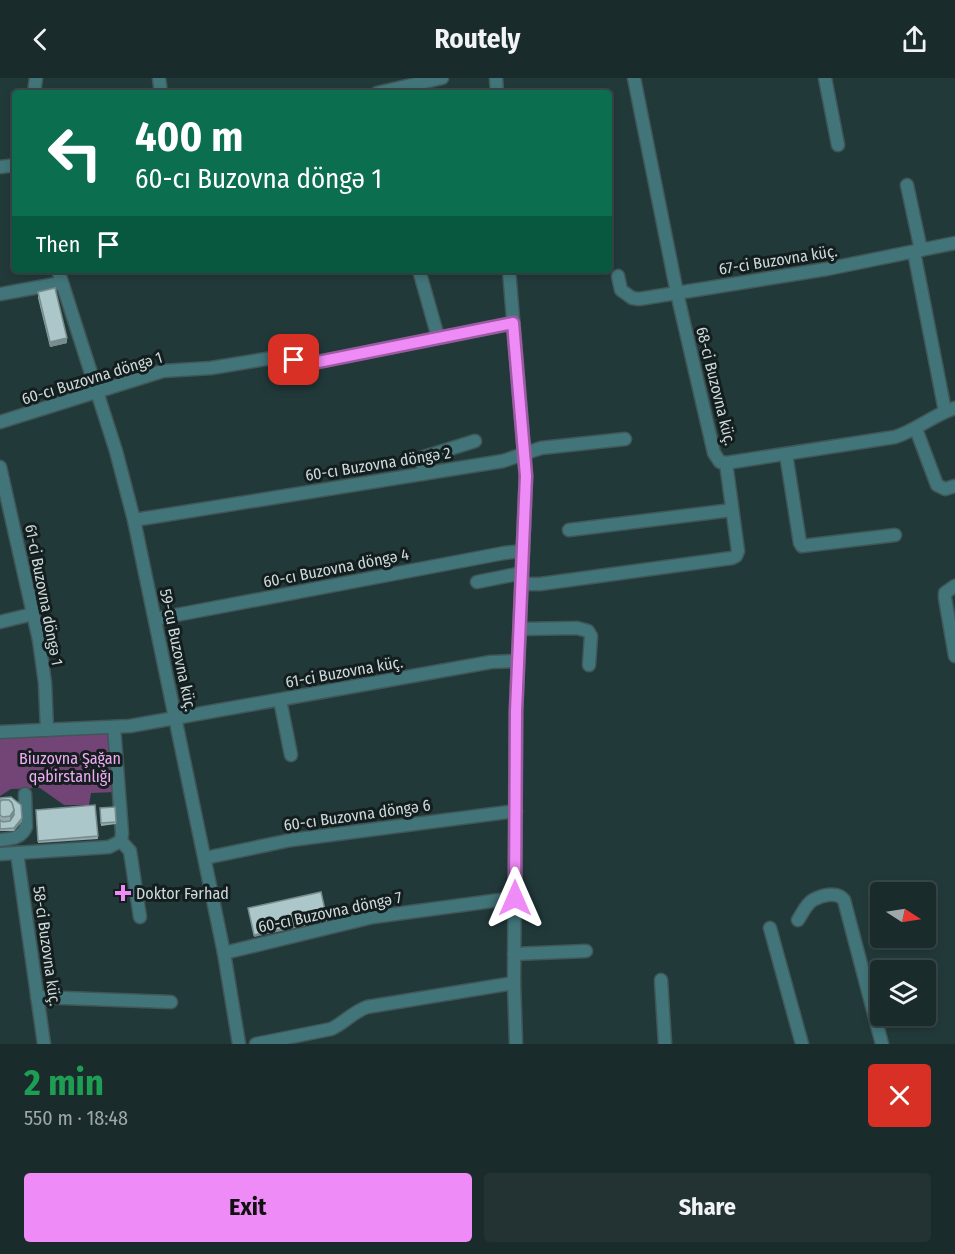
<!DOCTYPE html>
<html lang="en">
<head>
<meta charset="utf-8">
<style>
	body { margin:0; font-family:"Fira Sans Condensed",sans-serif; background:#233334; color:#f1f3f6; height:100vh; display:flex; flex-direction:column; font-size:22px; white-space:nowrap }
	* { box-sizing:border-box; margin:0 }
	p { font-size:20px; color:#9fa7a9 }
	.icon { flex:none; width:33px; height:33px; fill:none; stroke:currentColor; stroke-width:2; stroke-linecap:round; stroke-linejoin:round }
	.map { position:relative; height:966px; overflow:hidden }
	.panel { display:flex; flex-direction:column; background:#1a2b2c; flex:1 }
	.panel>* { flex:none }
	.banner { position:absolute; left:12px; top:12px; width:600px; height:183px; border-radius:6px; box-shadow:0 3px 9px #0003,0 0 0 2px #384748; background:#0b6e4f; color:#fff; overflow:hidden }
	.needle { width:39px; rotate:102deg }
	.fabs { position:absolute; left:870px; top:804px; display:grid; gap:12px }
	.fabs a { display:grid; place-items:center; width:66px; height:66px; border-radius:6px; background:#1a2b2c; box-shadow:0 3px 9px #0003,0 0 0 2px #384748; font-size:30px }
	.pin { position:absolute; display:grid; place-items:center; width:51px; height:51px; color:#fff; margin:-26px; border-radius:12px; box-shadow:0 3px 9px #0006 }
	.me { position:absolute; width:66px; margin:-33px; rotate:0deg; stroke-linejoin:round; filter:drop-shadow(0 0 4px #0008) }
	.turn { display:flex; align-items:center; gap:21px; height:126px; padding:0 24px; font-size:27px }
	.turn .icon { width:78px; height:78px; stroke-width:2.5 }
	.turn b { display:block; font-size:42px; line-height:51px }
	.then { display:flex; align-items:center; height:57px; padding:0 24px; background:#0003; gap:12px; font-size:22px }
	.round { display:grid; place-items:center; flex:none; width:63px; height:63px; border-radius:6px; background:#233334 }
	.overview { display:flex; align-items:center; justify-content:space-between; height:102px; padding:0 24px }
	h1 { font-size:36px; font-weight:700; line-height:45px; color:#1e9e55 }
	.primary-button { display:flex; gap:12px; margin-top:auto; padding:12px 24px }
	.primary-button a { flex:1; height:69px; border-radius:6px; background:#ef8bf7; color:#111; font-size:24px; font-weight:700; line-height:69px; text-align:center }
	.primary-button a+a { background:#233334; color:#f1f3f6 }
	header { display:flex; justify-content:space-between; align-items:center; height:78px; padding:0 24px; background:#1a2b2c; font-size:27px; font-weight:700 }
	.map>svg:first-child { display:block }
	.green { fill:#734476 }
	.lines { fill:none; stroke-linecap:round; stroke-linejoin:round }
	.minor-casing { stroke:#415657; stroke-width:15 }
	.minor { stroke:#417579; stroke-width:12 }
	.wall { fill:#94abad }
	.shaded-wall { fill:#788b8d }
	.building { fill:#acc7c9; stroke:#788b8d; stroke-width:1.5 }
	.route-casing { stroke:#9b5aa1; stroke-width:15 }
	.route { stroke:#ef8bf7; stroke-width:10 }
	.poi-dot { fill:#ef8bf7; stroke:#141e1f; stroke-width:2 }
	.labels { text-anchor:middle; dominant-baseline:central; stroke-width:6; stroke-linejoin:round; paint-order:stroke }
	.street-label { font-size:16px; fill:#cddadb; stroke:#141e1f }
	.park-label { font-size:16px; fill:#f0abf4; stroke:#141e1f }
	.poi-label { font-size:16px; fill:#cddadb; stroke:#141e1f; text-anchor:start }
</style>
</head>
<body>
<header><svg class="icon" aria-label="back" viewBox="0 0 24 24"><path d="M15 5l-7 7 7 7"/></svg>Routely<svg class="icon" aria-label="share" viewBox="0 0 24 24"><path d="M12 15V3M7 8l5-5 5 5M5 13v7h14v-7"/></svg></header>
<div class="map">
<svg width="955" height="966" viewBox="0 0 955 966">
	<rect width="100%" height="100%" fill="#22393a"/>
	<path class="green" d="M109 655 115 714 91 715 89 727H64L40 710 11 711 0 718V659Z"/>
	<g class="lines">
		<g class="minor-casing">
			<g id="minor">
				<path d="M159 0 161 15"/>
				<path d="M496 0 497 15"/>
				<path d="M634 0 677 215 714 375 720 384 726 385 895 359C917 352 933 337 955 330"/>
				<path d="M825 0 838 67"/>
				<path d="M34 15 36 0"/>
				<path d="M377 15 442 0"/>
				<path d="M0 89 15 87"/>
				<path d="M907 107 921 172"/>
				<path d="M914 174 945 333"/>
				<path d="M58 192 116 373 134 442 224 875 239 966"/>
				<path d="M419 192 438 259"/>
				<path d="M509 192 526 398 516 633 514 905 516 966"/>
				<path d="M618 198 621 212 632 220 639 221 827 191 955 165"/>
				<path d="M0 216 61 205"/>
				<path d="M0 344 163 293 211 290 278 279 313 285 513 245"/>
				<path d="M916 351 937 407 945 411 955 408"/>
				<path d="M786 376 800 465 802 468 895 457"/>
				<path d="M0 389 39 562 45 605 47 652"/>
				<path d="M423 396 424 379 475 363"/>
				<path d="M134 442 503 383 541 370 625 361"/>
				<path d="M569 452 732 432"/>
				<path d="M477 504 522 495"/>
				<path d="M522 506H540L732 480 736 478 738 473 726 385"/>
				<path d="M955 508 945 515V520L955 578"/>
				<path d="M155 541 504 475 523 473"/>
				<path d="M0 544 33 536"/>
				<path d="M520 551 577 550 588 553 591 558 589 587"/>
				<path d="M280 622 291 677"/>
				<path d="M0 654 130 648 491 584 518 583"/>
				<path d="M0 762C11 761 22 760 26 749L25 716"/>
				<path d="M121 763 130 773 140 839"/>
				<path d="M17 775 44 966"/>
				<path d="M0 776 109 769 121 763 122 755 114 649"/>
				<path d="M205 780 291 762 516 733"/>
				<path d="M798 842C802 836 806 826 813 822 822 817 838 813 844 822L882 966"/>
				<path d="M770 850 802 966"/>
				<path d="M224 875 373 839 515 820"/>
				<path d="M514 876 586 873"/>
				<path d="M661 902 665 966"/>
				<path d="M37 919 171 924"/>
				<path d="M256 966 331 951C344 945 353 934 367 929L514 905"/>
			</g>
		</g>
		<use href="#minor" class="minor"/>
	</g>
	<g class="wall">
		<path d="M38 214 67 265 50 269 38 220Z"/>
		<path d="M0 720 22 743 14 753H0Z"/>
		<path d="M95 727 98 761 38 765 36 732Z"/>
		<path d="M115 729 116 746 101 748 100 730Z"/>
	</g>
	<g class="shaded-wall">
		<path d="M67 260V265L50 269V264Z"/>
		<path d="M14 732V740L10 746V738Z"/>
		<path d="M22 740V743L14 753V750Z"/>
		<path d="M327 841V843L254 859V857Z"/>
	</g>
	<g class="building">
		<path d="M55 210 67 260 50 264 38 214Z"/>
		<path d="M11 719 21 727 22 740 14 750 1 751 0 750V742L3 744 10 743 14 737V732L12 725 9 722H2L0 724V720Z"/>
		<path d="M2 722H9L12 725 14 732 10 738 3 739 0 737V724Z"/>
		<path d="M95 727 98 758 38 763 36 732Z"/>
		<path d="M115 729 116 744 101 745 100 730Z"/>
		<path d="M321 814 327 841 254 857 248 830Z"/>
	</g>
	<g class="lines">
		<g class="route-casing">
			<path id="route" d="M294 282 313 285 513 245 526 398 516 633 515 820"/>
		</g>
		<use href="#route" class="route"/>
	</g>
	<path class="poi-dot" d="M120 806h6v6h6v6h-6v6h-6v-6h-6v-6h6z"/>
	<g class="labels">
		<g class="street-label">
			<text transform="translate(778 182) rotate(-9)">67-ci Buzovna küç.</text>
			<text transform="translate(92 300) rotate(-17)">60-cı Buzovna döngə 1</text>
			<text transform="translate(716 308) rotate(76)">68-ci Buzovna küç.</text>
			<text transform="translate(378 386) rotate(-9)">60-cı Buzovna döngə 2</text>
			<text transform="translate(336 490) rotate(-11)">60-cı Buzovna döngə 4</text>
			<text transform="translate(44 517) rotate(79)">61-ci Buzovna döngə 1</text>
			<text transform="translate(178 572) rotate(78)">59-cu Buzovna küç.</text>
			<text transform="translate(344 594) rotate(-10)">61-ci Buzovna küç.</text>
			<text transform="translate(357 737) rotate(-8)">60-cı Buzovna döngə 6</text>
			<text transform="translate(330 834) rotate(-12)">60-cı Buzovna döngə 7</text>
			<text transform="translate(47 868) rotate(82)">58-ci Buzovna küç.</text>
		</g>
		<g class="park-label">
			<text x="70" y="680">Biuzovna Şağan<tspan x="70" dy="18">qəbirstanlığı</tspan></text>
		</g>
		<g class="poi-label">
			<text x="136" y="815">Doktor Fərhad</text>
		</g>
	</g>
</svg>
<div class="fabs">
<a><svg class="needle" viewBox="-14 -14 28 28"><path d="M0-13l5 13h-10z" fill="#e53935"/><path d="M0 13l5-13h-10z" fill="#9fa7a9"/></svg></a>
<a><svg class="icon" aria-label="layers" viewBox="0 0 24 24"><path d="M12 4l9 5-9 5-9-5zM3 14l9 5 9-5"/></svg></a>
</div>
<div class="pin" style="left:294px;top:282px;background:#d93025"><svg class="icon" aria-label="arrive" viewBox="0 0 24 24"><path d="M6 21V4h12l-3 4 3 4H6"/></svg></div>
<svg class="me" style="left:515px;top:820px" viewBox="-20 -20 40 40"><path d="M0-17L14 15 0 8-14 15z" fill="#ef8bf7" stroke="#fff" stroke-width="4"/></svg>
<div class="banner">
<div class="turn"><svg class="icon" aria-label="left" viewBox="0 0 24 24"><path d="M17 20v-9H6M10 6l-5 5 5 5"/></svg><div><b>400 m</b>60-cı Buzovna döngə 1</div></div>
<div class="then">Then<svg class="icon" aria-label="arrive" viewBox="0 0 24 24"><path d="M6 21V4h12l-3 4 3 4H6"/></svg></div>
</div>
</div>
<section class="panel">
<div class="overview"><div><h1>2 min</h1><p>550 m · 18:48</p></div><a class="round" style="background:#d93025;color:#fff"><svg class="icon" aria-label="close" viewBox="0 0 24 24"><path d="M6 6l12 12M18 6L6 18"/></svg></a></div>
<div class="primary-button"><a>Exit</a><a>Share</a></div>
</section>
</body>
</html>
